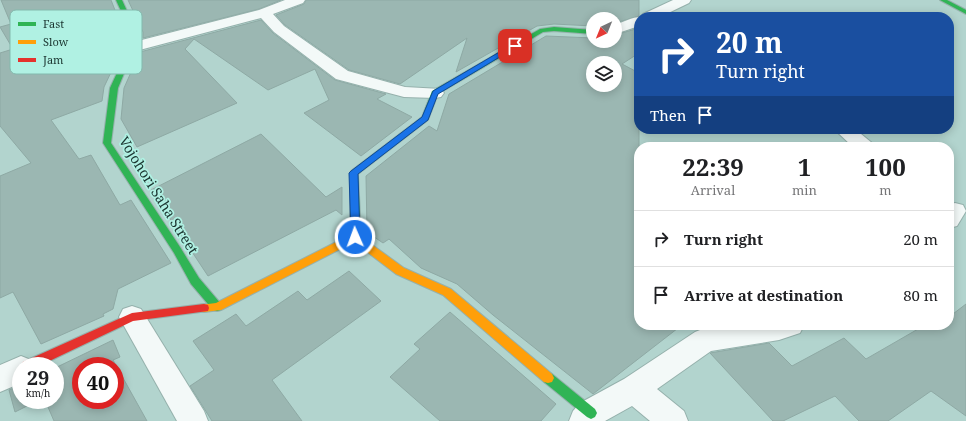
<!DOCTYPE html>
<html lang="en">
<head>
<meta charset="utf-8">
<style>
	body { margin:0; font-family:"Noto Serif",serif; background:#f6f6f6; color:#202124; height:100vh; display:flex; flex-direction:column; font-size:15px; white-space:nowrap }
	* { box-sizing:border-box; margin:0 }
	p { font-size:13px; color:#757577 }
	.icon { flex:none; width:22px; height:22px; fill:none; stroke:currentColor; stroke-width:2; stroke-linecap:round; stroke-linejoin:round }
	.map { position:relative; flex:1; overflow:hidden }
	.panel { position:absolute; left:634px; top:142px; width:320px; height:188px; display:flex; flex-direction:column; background:#fff; border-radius:16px; box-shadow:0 2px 10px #0003 }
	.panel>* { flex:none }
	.top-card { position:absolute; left:634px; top:12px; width:320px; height:122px; border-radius:16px; box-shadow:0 2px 10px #0003; background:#1a4fa0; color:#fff; overflow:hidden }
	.needle { width:26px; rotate:223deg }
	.fabs { position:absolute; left:586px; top:12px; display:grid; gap:8px }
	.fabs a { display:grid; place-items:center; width:36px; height:36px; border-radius:50%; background:#fff; box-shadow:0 2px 10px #0003; font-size:20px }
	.speed { position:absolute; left:12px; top:357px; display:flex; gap:8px; font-size:20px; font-weight:700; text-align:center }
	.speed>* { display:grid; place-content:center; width:52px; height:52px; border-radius:50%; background:#fff; box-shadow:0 2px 10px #0003; line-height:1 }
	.speed small { font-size:10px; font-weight:400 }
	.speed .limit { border:6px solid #d22; background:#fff; color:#111 }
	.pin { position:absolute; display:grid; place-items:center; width:34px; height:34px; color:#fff; margin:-17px; border-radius:8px; box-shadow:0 2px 6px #0006 }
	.me { position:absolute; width:44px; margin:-22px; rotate:358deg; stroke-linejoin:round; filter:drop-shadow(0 0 3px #0008) }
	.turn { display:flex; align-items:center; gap:14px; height:84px; padding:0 16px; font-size:18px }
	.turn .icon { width:52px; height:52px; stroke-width:2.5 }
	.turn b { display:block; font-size:28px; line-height:34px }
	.then { display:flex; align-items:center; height:38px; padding:0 16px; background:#0003; gap:8px; font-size:15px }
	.eta { display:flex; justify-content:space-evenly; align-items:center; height:68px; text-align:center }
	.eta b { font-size:24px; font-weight:700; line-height:28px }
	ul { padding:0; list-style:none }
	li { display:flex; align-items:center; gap:12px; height:56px; padding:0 16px; border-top:1px solid #e0e0e0 }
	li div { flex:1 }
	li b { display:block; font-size:15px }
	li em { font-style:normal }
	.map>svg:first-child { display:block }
	.building { fill:#9bb7b2; stroke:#8ea9a4; fill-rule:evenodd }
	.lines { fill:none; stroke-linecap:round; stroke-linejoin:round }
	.street-casing { stroke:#95b1ac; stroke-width:2 }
	.fast-casing { stroke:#95b1ac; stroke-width:2 }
	.slow-casing { stroke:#95b1ac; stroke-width:2 }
	.jam-casing { stroke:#95b1ac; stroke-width:2 }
	.street { fill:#f3f9f8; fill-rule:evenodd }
	.fast { fill:#30b455; fill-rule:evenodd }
	.slow { fill:#ff9f0a; fill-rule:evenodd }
	.jam { fill:#e5322d; fill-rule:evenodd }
	.route { fill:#1a73e8; stroke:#114b97 }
	.labels { text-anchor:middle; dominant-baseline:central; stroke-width:3.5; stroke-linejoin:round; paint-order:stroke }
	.street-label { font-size:14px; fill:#1b3530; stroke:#b0f1e3 }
	.key { fill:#b0f1e3; stroke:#83b9ad; stroke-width:1 }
	.key-label { font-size:11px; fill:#1b3530 }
</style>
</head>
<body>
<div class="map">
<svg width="966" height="421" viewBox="0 0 966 421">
	<rect width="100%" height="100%" fill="#b2d4ce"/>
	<g class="building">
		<path d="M1 0H111L124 33 123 47 104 87 102 101 51 120 79 159 91 155 120 205 131 200 171 263 118 289 113 309 103 314 104 316 41 344 13 292 0 298V176L31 163 0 126V53L13 49 0 27 11 24Z"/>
		<path d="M128 0H281L259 9 143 38V32Z"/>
		<path d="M306 0H639V16L615 23V19H593V26L554 24 537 26 456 72 467 38 400 84 349 70 285 25 276 15 304 4Z"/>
		<path d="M261 20 273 33 335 80 386 94 377 99 412 117 361 156 304 113 329 100 315 69 268 90 194 39 185 49 237 103 137 147 121 119 124 88 140 52Z"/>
		<path d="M639 28V53L622 64 639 73V325H682L593 394 493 315 457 284 421 268 389 239 383 243 367 232 366 176 429 126 437 131 449 94 546 36 593 38V41H615V35ZM593 63H615V85H593Z"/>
		<path d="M261 134 326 197 342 187V215L336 210 208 276 151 190Z"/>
		<path d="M349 271 381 301 272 380 302 421H212L190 386 214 370 193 341 236 314 246 326 298 291 307 300Z"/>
		<path d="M966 304V416L931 391 888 421H859L835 396 783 421H773L710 353 769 343 792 366 844 338 866 359 925 325H949V317Z"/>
		<path d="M450 312 556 404 541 421H440L390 377 420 349 414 344Z"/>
		<path d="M113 340 120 357 113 360 147 421H54L45 400H55V368ZM81 366H115V400H81Z"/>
		<path d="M21 385V400H39L15 412 9 390Z"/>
	</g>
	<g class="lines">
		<g class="street-casing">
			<g id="street">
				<path d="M285 0H305L303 3 273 14 284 26 348 71 405 87 441 89 444 93 441 97 435 98 404 97 336 79 274 32 261 18 132 52 126 50 124 47 126 44 259 10Z"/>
				<path d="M673 0H691L689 3 660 17H641L643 14Z"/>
				<path d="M639 17V26L615 34V25C623 22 632 17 641 17Z"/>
				<path d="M834 129H855L872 143 875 147H853Z"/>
				<path d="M955 203 963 205 966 211 957 226 949 228V205Z"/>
				<path d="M132 306 141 309 204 411 208 421H177L119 317 123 309Z"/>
				<path d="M728 325H804L800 333 779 340 711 351 657 389 684 411 688 421H650L632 406 605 421H569L573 411 580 403 624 379 695 332 705 328Z"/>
				<path d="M21 356 31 360 34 366H21V383L0 392V365Z"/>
			</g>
		</g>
		<g class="fast-casing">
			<g id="fast">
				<path d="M116 0H122L137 33 135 47 118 88 111 143 180 247 199 278 221 304 222 307 221 310 217 311 213 310 191 284 174 253 103 143 110 88 129 47 131 33Z"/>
				<path d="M940 0H947L966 10V14Z"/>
				<path d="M554 27 593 30V34L554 31 543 32 438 94 428 120 358 174 360 216 355 219 352 218 350 216V173L351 171 422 117 432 91 540 29Z"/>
				<path d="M548 373 552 374 595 409 597 413 595 417 591 419 587 417 544 382 542 378 544 374Z"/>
			</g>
		</g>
		<g class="slow-casing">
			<path id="slow" d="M355 213 360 216V236L404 268 451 289 552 374 554 378 552 382 548 383 544 382 443 295 396 274 354 242 221 310 204 312 200 311 199 308 200 305 216 303 350 235V216Z"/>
		</g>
		<g class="jam-casing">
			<path id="jam" d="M204 304 208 305 209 308 208 311 133 321 39 366H21L23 362 132 313Z"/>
		</g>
		<use href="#street" class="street"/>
		<use href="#fast" class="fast"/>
		<use href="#slow" class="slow"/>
		<use href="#jam" class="jam"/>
	</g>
	<path class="route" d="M513 44 518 46 438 94 428 120 358 174 360 237 355 241 352 240 351 237 349 173 351 171 422 117 433 91Z"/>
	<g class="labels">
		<g class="street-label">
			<text transform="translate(159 195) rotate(58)">Vojohori Saha Street</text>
		</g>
	</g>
	<rect x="10" y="10" width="132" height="64" rx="6" class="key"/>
	<rect x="18" y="22" width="18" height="4" fill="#30b455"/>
	<rect x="18" y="40" width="18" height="4" fill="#ff9f0a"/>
	<rect x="18" y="58" width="18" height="4" fill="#e5322d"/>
	<g class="key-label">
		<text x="43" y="28">Fast</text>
		<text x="43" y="46">Slow</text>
		<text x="43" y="64">Jam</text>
	</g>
</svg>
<div class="fabs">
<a><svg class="needle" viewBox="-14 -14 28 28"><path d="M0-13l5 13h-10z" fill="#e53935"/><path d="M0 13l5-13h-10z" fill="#757577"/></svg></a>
<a><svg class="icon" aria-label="layers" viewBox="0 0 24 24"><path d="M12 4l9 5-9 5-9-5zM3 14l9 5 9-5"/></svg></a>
</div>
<div class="speed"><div>29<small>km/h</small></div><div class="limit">40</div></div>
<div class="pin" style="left:515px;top:46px;background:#d93025"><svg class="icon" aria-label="arrive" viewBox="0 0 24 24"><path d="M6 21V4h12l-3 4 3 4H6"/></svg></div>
<svg class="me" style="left:355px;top:237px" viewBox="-20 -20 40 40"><circle r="17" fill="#1a73e8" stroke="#fff" stroke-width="3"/><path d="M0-11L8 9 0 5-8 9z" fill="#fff"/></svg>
<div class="top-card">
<div class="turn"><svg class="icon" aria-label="right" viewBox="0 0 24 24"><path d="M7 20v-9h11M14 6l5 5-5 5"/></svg><div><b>20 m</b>Turn right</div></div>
<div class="then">Then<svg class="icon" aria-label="arrive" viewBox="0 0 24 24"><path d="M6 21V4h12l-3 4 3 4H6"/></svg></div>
</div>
<section class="panel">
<div class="eta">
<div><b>22:39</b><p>Arrival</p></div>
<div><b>1</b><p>min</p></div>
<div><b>100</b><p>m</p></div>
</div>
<ul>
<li><svg class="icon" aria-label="right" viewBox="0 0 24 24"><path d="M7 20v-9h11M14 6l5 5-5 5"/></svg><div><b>Turn right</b></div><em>20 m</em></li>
<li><svg class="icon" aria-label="arrive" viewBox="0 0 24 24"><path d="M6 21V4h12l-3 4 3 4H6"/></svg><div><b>Arrive at destination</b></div><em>80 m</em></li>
</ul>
</section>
</div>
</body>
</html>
